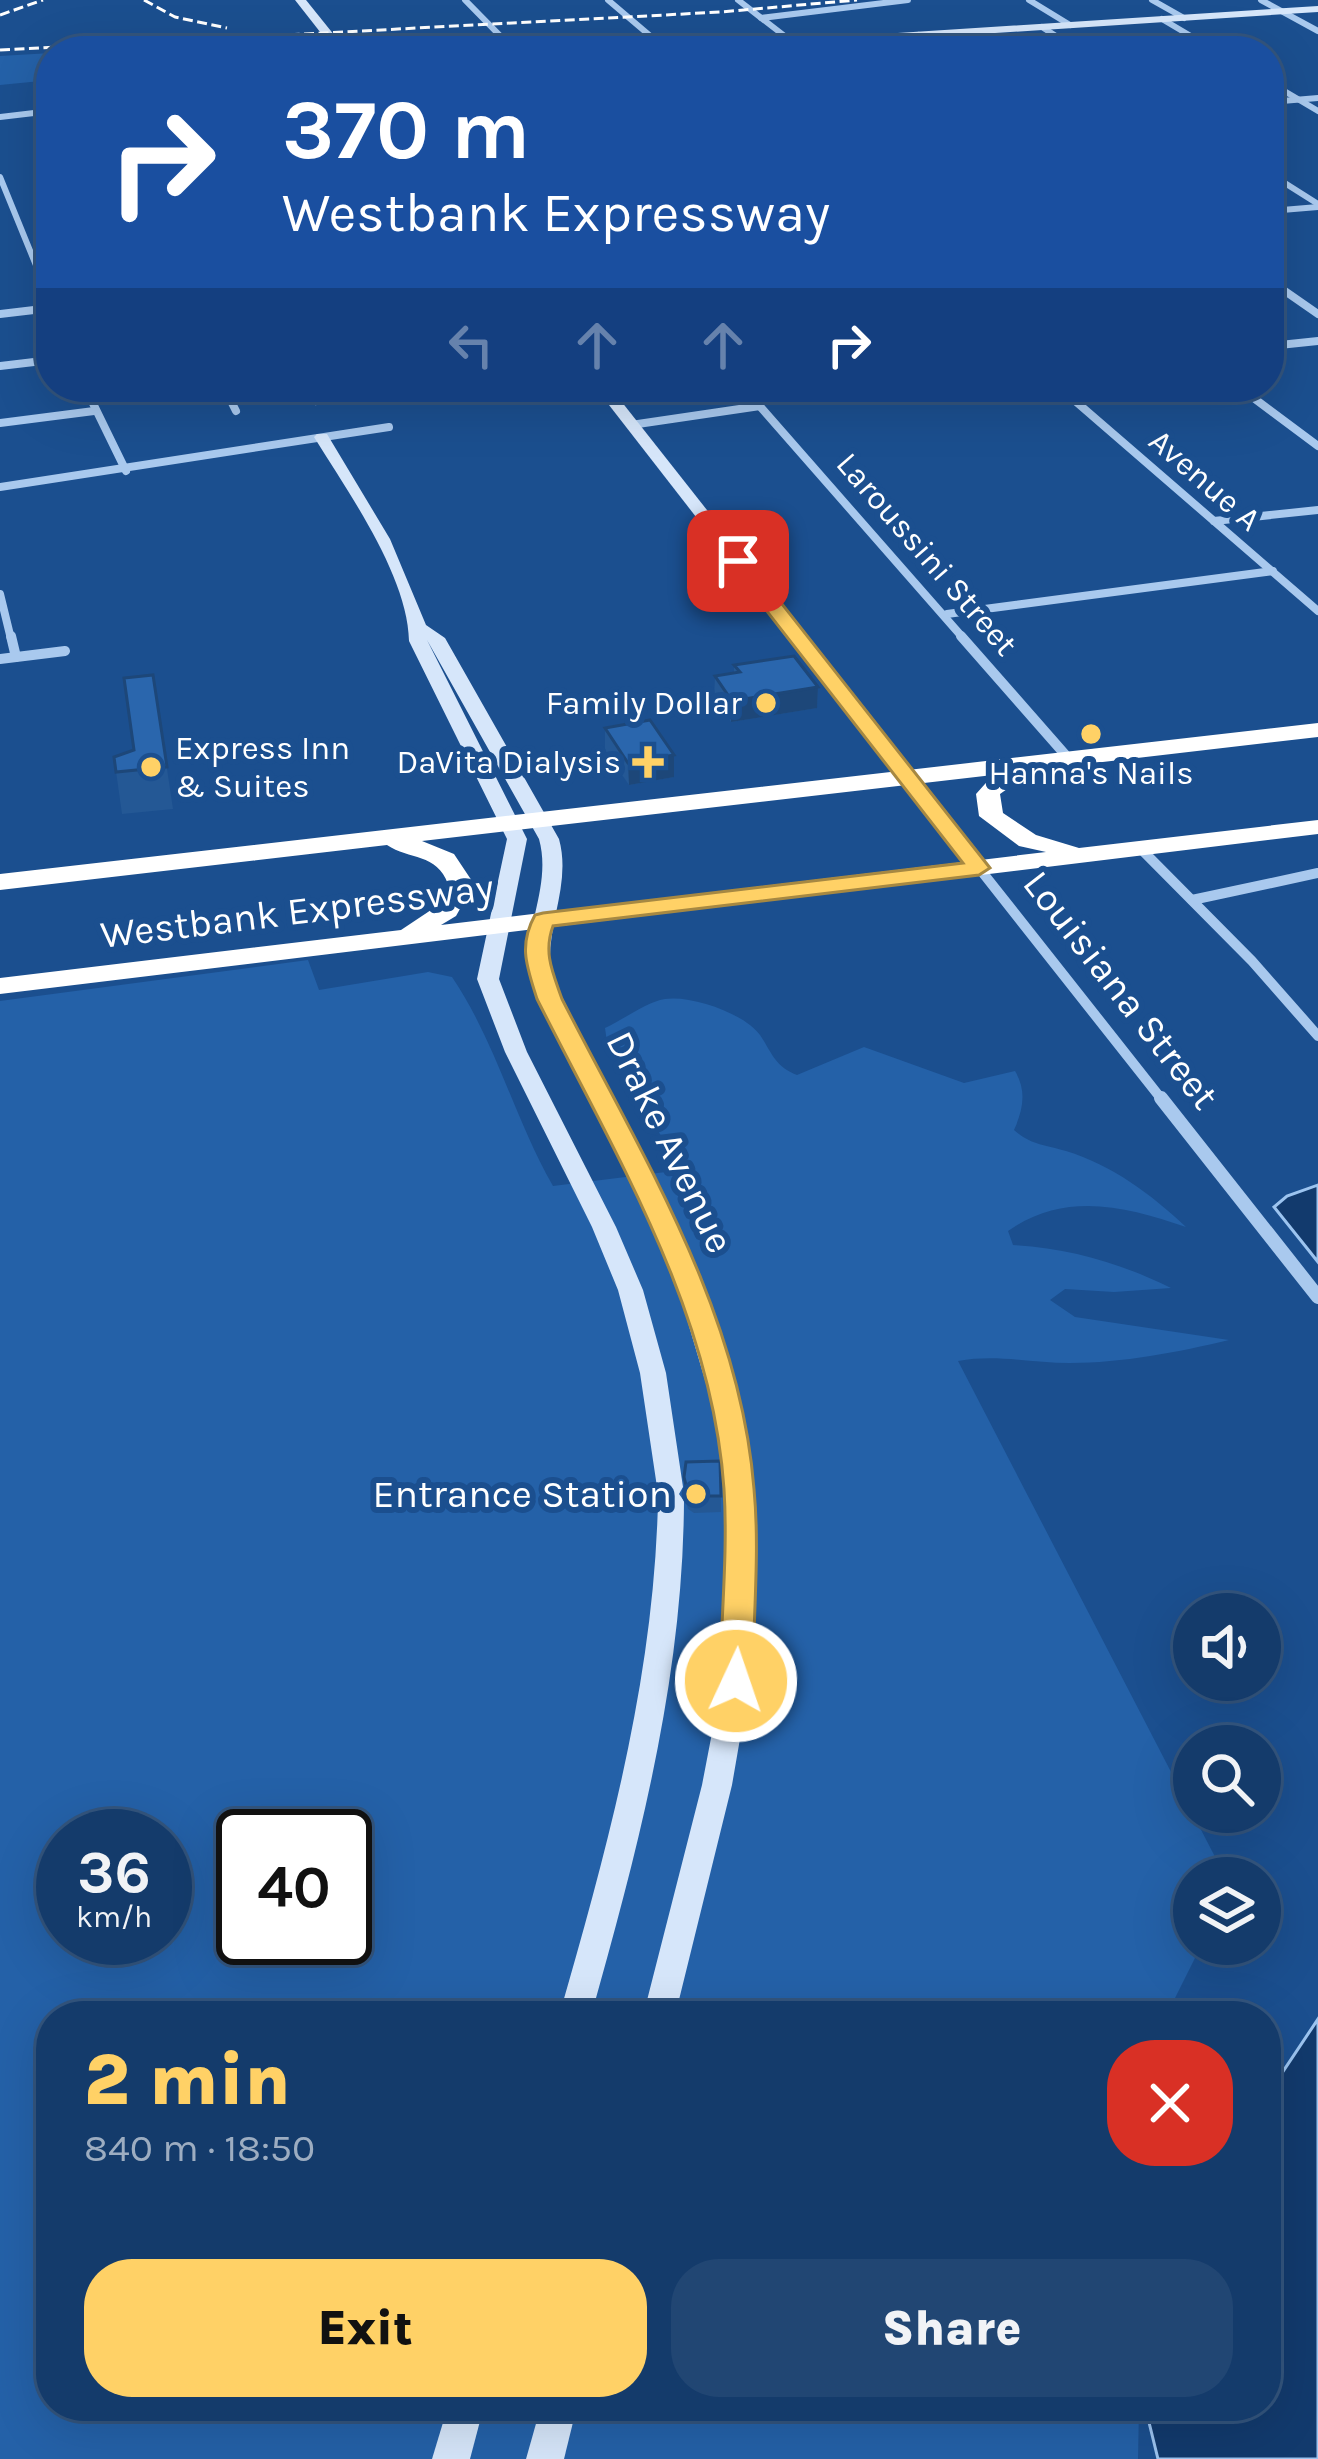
<!DOCTYPE html>
<html lang="en">
<head>
<meta charset="utf-8">
<style>
	body { margin:0; font-family:Karla,sans-serif; background:#214673; color:#f1f3f6; height:100vh; display:flex; flex-direction:column; font-size:45px; white-space:nowrap }
	* { box-sizing:border-box; margin:0 }
	p { font-size:39px; color:#9dadc1 }
	.icon { flex:none; width:66px; height:66px; fill:none; stroke:currentColor; stroke-width:2; stroke-linecap:round; stroke-linejoin:round }
	.map { position:relative; flex:1; overflow:hidden }
	.drawer { position:absolute; left:36px; top:2001px; width:1245px; height:420px; display:flex; flex-direction:column; background:#143b6b; border-radius:48px; box-shadow:0 12px 48px #0002,0 0 0 3px #33557e }
	.drawer>* { flex:none }
	.top-card { position:absolute; left:36px; top:36px; width:1248px; height:366px; border-radius:48px; box-shadow:0 12px 48px #0002,0 0 0 3px #33557e; background:#1a4fa0; color:#fff; overflow:hidden }
	.tools { position:absolute; left:1173px; top:1593px; display:grid; gap:24px }
	.tools a { display:grid; place-items:center; width:108px; height:108px; border-radius:50%; background:#143b6b; box-shadow:0 12px 48px #0002,0 0 0 3px #33557e; font-size:60px }
	.speed { position:absolute; left:36px; top:1809px; display:flex; gap:24px; font-size:60px; font-weight:700; text-align:center }
	.speed>* { display:grid; place-content:center; width:156px; height:156px; border-radius:50%; background:#143b6b; box-shadow:0 12px 48px #0002,0 0 0 3px #33557e; line-height:1 }
	.speed small { font-size:30px; font-weight:400 }
	.speed .limit { border:6px solid #111; border-radius:18px; background:#fff; color:#111 }
	.pin { position:absolute; display:grid; place-items:center; width:102px; height:102px; color:#fff; margin:-51px; border-radius:24px; box-shadow:0 6px 18px #0006 }
	.me { position:absolute; width:132px; margin:-66px; rotate:3deg; stroke-linejoin:round; filter:drop-shadow(0 0 9px #0008) }
	.turn { display:flex; align-items:center; gap:42px; height:252px; padding:0 48px; font-size:54px }
	.turn .icon { width:156px; height:156px; stroke-width:2.5 }
	.turn b { display:block; font-size:84px; line-height:102px }
	.lanes { display:flex; align-items:center; height:114px; padding:0 48px; background:#0003; justify-content:center; gap:60px; direction:ltr }
	.lanes .off { opacity:.35 }
	.round { display:grid; place-items:center; flex:none; width:126px; height:126px; border-radius:48px; background:#214673 }
	.summary { display:flex; align-items:center; justify-content:space-between; height:204px; padding:0 48px }
	h1 { font-size:72px; font-weight:800; line-height:90px; color:#ffd166 }
	.primary-button { display:flex; gap:24px; margin-top:auto; padding:24px 48px }
	.primary-button a { flex:1; height:138px; border-radius:48px; background:#ffd166; color:#111; font-size:48px; font-weight:800; line-height:138px; text-align:center }
	.primary-button a+a { background:#214673; color:#f1f3f6 }
	.map>svg:first-child { display:block }
	.green { fill:#2461a8; fill-rule:evenodd }
	.water { fill:#123a6d; stroke:#9cc4f0; stroke-width:3 }
	.lines { fill:none; stroke-linecap:round; stroke-linejoin:round }
	.street-far3 { stroke:#a9c9ee; stroke-width:6 }
	.street-far2 { stroke:#a9c9ee; stroke-width:8 }
	.street-far1 { stroke:#a9c9ee; stroke-width:10 }
	.street { stroke:#a9c9ee; stroke-width:14 }
	.secondary { fill:#d6e6fa; fill-rule:evenodd }
	.highway { fill:#fff; fill-rule:evenodd }
	.rail { stroke:#fff; stroke-width:3; stroke-dasharray:10 4.5; stroke-linecap:butt }
	.wall { fill:#245895 }
	.shaded-wall { fill:#1d4779 }
	.building { fill:#2a66ad; stroke:#1d4779; stroke-width:3 }
	.route { fill:#ffd166; stroke:#a68842; stroke-width:3 }
	.poi-dot { fill:#ffd166; stroke:#1b4f8f; stroke-width:4.5 }
	.labels { text-anchor:middle; dominant-baseline:central; stroke-width:12; stroke-linejoin:round; paint-order:stroke }
	.far-street-label { font-size:33px; fill:#fff; stroke:#1b4f8f }
	.far-poi-label { font-size:33px; fill:#fff; stroke:#1b4f8f; text-anchor:end }
	.street-label { font-size:39px; fill:#fff; stroke:#1b4f8f }
	.poi-label { font-size:39px; fill:#fff; stroke:#1b4f8f; text-anchor:end }
</style>
</head>
<body>
<div class="map">
<svg width="1318" height="2459" viewBox="0 0 1318 2459">
	<rect width="100%" height="100%" fill="#1b4f8f"/>
	<g class="green">
		<path d="M51 53V80L0 85V56Z"/>
		<path d="M308 960 319 990 428 972 452 977C496 1042 514 1118 553 1186L682 1170 608 1049 605 1028C623 1020 646 1002 665 999 691 995 744 1013 760 1035 772 1053 775 1067 797 1075L864 1047 964 1083 1015 1071C1027 1091 1023 1110 1014 1130 1033 1146 1044 1144 1066 1151 1112 1165 1151 1194 1186 1227 1126 1206 1064 1191 1008 1231L1013 1245C1070 1248 1120 1263 1171 1288L1114 1292 1065 1289 1050 1300 1075 1317 1229 1340C1179 1352 1122 1363 1070 1363 1032 1363 996 1354 958 1361L1226 1878H1194V1944H1202L1166 2016H51V2406H1139L1138 2459H0V1001ZM63 1836H165V1938H63ZM243 1836H345V1938H243Z"/>
	</g>
	<g class="water">
		<path d="M1318 1185V1262L1274 1207 1287 1196Z"/>
		<path d="M1318 2019V2459H1158L1145 2406H1266V2097Z"/>
	</g>
	<g class="lines">
		<g class="street-far3">
			<path d="M465 0 515 51"/>
			<path d="M608 0 668 51"/>
			<path d="M738 0 804 51"/>
			<path d="M1029 0 1070 25"/>
			<path d="M1152 0 1184 18"/>
			<path d="M1261 0 1318 31"/>
			<path d="M761 18 908 0"/>
			<path d="M1162 19 1216 51"/>
			<path d="M1042 27 1079 51"/>
			<path d="M919 35 940 51"/>
			<path d="M1269 82 1318 111"/>
			<path d="M1269 102 1318 98"/>
			<path d="M0 117 51 111"/>
			<path d="M1269 173 1318 204"/>
			<path d="M0 177 42 280"/>
			<path d="M1269 211 1318 207"/>
		</g>
		<g class="street-far2">
			<path d="M41 277 51 301"/>
			<path d="M1269 280 1318 314"/>
			<path d="M0 314 51 308"/>
			<path d="M1269 346 1318 341"/>
			<path d="M0 366 51 360"/>
			<path d="M85 387 126 471"/>
			<path d="M224 387 236 411"/>
			<path d="M308 387 316 401"/>
			<path d="M743 387 964 639"/>
			<path d="M1059 387 1318 611"/>
			<path d="M1239 387 1318 446"/>
			<path d="M0 423 94 411"/>
			<path d="M631 425 760 406"/>
			<path d="M0 487 389 427"/>
			<path d="M1214 521 1318 510"/>
			<path d="M0 594 11 639"/>
			<path d="M947 614 1273 571"/>
		</g>
		<g class="street-far1">
			<path d="M11 636 16 657"/>
			<path d="M961 636 1069 759"/>
			<path d="M0 659 65 651"/>
			<path d="M1140 848 1252 961 1318 1036"/>
			<path d="M979 868 1163 1101"/>
			<path d="M1192 900 1318 873"/>
		</g>
		<path class="street" d="M1161 1098 1318 1297"/>
		<g class="secondary">
			<path d="M295 0H306L347 51H335Z"/>
			<path d="M1318 6V12L718 51H547L553 48 713 45Z"/>
			<path d="M595 387H610L986 864V872H972Z"/>
			<path d="M317 434H327L390 539 426 625 445 638 559 839C572 886 544 928 551 975L692 1255 739 1407 752 1489 750 1681 732 1785 675 2016H643L702 1785 722 1681 726 1489 713 1407 668 1255 529 975C523 928 552 886 539 839L427 640 527 839 499 979 527 1052 616 1227 643 1290 666 1373 683 1487 679 1494 684 1501C683 1679 639 1845 591 2016H559C608 1846 654 1679 658 1501L662 1494 657 1487 640 1373 618 1290 592 1227 505 1052 477 979 507 839 409 641C408 576 348 492 314 437Z"/>
			<path d="M448 2406H484L470 2459H432Z"/>
			<path d="M541 2406H577L564 2459H526Z"/>
		</g>
		<path class="highway" d="M1318 723V737L1034 770 1000 794 1003 813 1036 835 1079 848 1318 820V834L0 994V978L401 930 437 906 448 884C437 853 409 860 387 845L0 890V874ZM993 775 976 794 979 816 1019 846 1046 852 441 925 456 916 474 884 454 854 422 841Z"/>
		<g class="rail">
			<path d="M144 0 175 17 227 28"/>
			<path d="M0 15 43 0"/>
			<path d="M0 50 721 12 857 0"/>
		</g>
	</g>
	<g class="wall">
		<path d="M734 665 818 687 817 708 731 722 714 697 715 676 734 673Z"/>
		<path d="M153 675 173 809 122 814 114 757 134 750Z"/>
		<path d="M605 728 674 777 629 785 605 750Z"/>
		<path d="M684 1477 721 1496V1512L694 1513 688 1509 684 1494Z"/>
	</g>
	<g class="shaded-wall">
		<path d="M818 687 817 708 731 722 732 701Z"/>
		<path d="M674 755V777L629 785 628 763Z"/>
	</g>
	<g class="building">
		<path d="M794 656 818 687 732 701 715 676 740 672 734 665Z"/>
		<path d="M153 675 167 767 116 772 114 757 134 750 124 678Z"/>
		<path d="M650 720 674 755 628 763 605 728Z"/>
		<path d="M720 1461 721 1496H694L688 1493 684 1477 686 1462Z"/>
	</g>
	<path class="route" d="M731 557H745L990 868 979 875 553 926C543 953 553 973 562 999 641 1154 740 1310 754 1489 760 1552 753 1617 753 1681L748 1690 736 1693 725 1690 720 1681C721 1618 728 1552 724 1489 712 1312 615 1154 537 999 527 967 518 946 535 915L543 913 963 863 731 565Z"/>
	<g class="poi-dot">
		<circle cx="766" cy="703" r="12"/>
		<circle cx="1091" cy="734" r="12"/>
		<path d="M642 744h12v12h12v12h-12v12h-12v-12h-12v-12h12z"/>
		<circle cx="151" cy="767" r="12"/>
		<circle cx="696" cy="1494" r="12"/>
	</g>
	<g class="labels">
		<g class="far-street-label">
			<text transform="translate(1205 480) rotate(41)">Avenue A</text>
			<text transform="translate(927 554) rotate(49)">Laroussini Street</text>
		</g>
		<g class="far-poi-label">
			<text x="742" y="703">Family Dollar</text>
			<text x="175" y="748" text-anchor="start">Express Inn<tspan x="175" dy="38">&amp; Suites</tspan></text>
			<text x="621" y="762">DaVita Dialysis</text>
			<text x="1091" y="773" text-anchor="middle">Hanna's Nails</text>
		</g>
		<g class="street-label">
			<text transform="translate(297 911) rotate(-7)">Westbank Expressway</text>
			<text transform="translate(1121 990) rotate(52)">Louisiana Street</text>
			<text transform="translate(670 1142) rotate(64)">Drake Avenue</text>
		</g>
		<g class="poi-label">
			<text x="672" y="1494">Entrance Station</text>
		</g>
	</g>
</svg>
<div class="tools">
<a><svg class="icon" aria-label="sound" viewBox="0 0 24 24"><path d="M4 9h4l5-4v14l-5-4H4zM17 9q2 3 0 6"/></svg></a>
<a><svg class="icon" aria-label="search" viewBox="0 0 24 24"><circle cx="10" cy="10" r="6"/><path d="M15 15l6 6"/></svg></a>
<a><svg class="icon" aria-label="layers" viewBox="0 0 24 24"><path d="M12 4l9 5-9 5-9-5zM3 14l9 5 9-5"/></svg></a>
</div>
<div class="speed"><div>36<small>km/h</small></div><div class="limit">40</div></div>
<div class="pin" style="left:738px;top:561px;background:#d93025"><svg class="icon" aria-label="arrive" viewBox="0 0 24 24"><path d="M6 21V4h12l-3 4 3 4H6"/></svg></div>
<svg class="me" style="left:736px;top:1681px" viewBox="-20 -20 40 40"><circle r="17" fill="#ffd166" stroke="#fff" stroke-width="3"/><path d="M0-11L8 9 0 5-8 9z" fill="#fff"/></svg>
<div class="top-card">
<div class="turn"><svg class="icon" aria-label="right" viewBox="0 0 24 24"><path d="M7 20v-9h11M14 6l5 5-5 5"/></svg><div><b>370 m</b>Westbank Expressway</div></div>
<div class="lanes"><svg class="icon off" aria-label="left" viewBox="0 0 24 24"><path d="M17 20v-9H6M10 6l-5 5 5 5"/></svg><svg class="icon off" aria-label="ahead" viewBox="0 0 24 24"><path d="M12 20V5M6 11l6-6 6 6"/></svg><svg class="icon off" aria-label="ahead" viewBox="0 0 24 24"><path d="M12 20V5M6 11l6-6 6 6"/></svg><svg class="icon" aria-label="right" viewBox="0 0 24 24"><path d="M7 20v-9h11M14 6l5 5-5 5"/></svg></div>
</div>
<section class="drawer">
<div class="summary"><div><h1>2 min</h1><p>840 m · 18:50</p></div><a class="round" style="background:#d93025;color:#fff"><svg class="icon" aria-label="close" viewBox="0 0 24 24"><path d="M6 6l12 12M18 6L6 18"/></svg></a></div>
<div class="primary-button"><a>Exit</a><a>Share</a></div>
</section>
</div>
</body>
</html>
